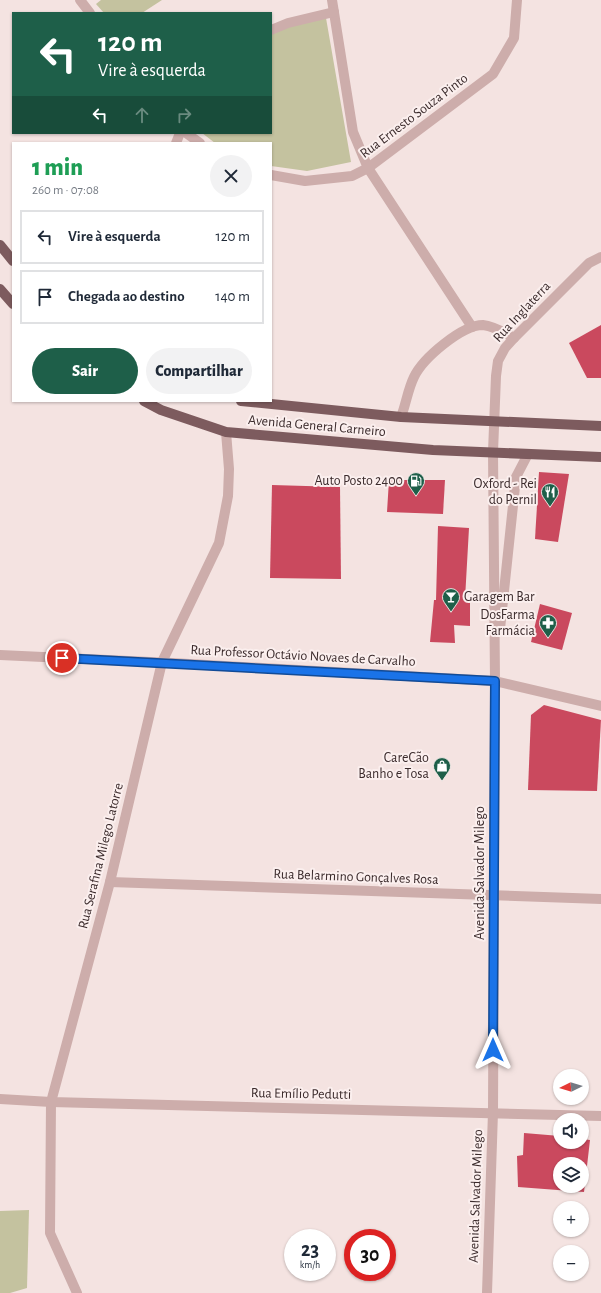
<!DOCTYPE html>
<html lang="pt">
<head>
<meta charset="utf-8">
<style>
	body { margin:0; font-family:"Alegreya Sans",sans-serif; background:#f2f2f3; color:#1f2937; height:100vh; display:flex; flex-direction:column; font-size:15px; white-space:nowrap }
	* { box-sizing:border-box; margin:0 }
	p { font-size:13px; color:#747a83 }
	.icon { flex:none; width:22px; height:22px; fill:none; stroke:currentColor; stroke-width:2; stroke-linecap:round; stroke-linejoin:round }
	.map { position:relative; flex:1; overflow:hidden }
	.panel { position:absolute; left:12px; top:142px; width:260px; height:260px; display:flex; flex-direction:column; background:#fff; border-radius:0px; box-shadow:0 1px 3px #0004 }
	.panel>* { flex:none }
	.top-card { position:absolute; left:12px; top:12px; width:260px; height:122px; border-radius:0px; box-shadow:0 1px 3px #0004; background:#1e5f49; color:#fff; overflow:hidden }
	.needle { width:26px; rotate:265deg }
	.controls { position:absolute; left:553px; top:1069px; display:grid; gap:8px }
	.controls a { display:grid; place-items:center; width:36px; height:36px; border-radius:50%; background:#fff; box-shadow:0 1px 3px #0004; font-size:20px }
	.speed { position:absolute; left:284px; top:1229px; display:flex; gap:8px; font-size:20px; font-weight:700; text-align:center }
	.speed>* { display:grid; place-content:center; width:52px; height:52px; border-radius:50%; background:#fff; box-shadow:0 1px 3px #0004; line-height:1 }
	.speed small { font-size:10px; font-weight:400 }
	.speed .limit { border:6px solid #d22; background:#fff; color:#111 }
	.pin { position:absolute; display:grid; place-items:center; width:34px; height:34px; color:#fff; margin:-17px; border:2px solid #fff; border-radius:50%; box-shadow:0 1px 4px #0007 }
	.me { position:absolute; width:44px; margin:-22px; rotate:0deg; stroke-linejoin:round; filter:drop-shadow(0 0 3px #0008) }
	.turn { display:flex; align-items:center; gap:14px; height:84px; padding:0 20px; font-size:18px }
	.turn .icon { width:52px; height:52px; stroke-width:2.5 }
	.turn b { display:block; font-size:28px; line-height:34px }
	.lanes { display:flex; align-items:center; height:38px; padding:0 20px; background:#0003; justify-content:center; gap:20px; direction:ltr }
	.lanes .off { opacity:.35 }
	.round { display:grid; place-items:center; flex:none; width:42px; height:42px; border-radius:21px; background:#f2f2f3 }
	.head { display:flex; align-items:center; justify-content:space-between; height:68px; padding:0 20px }
	h1 { font-size:24px; font-weight:800; line-height:30px; color:#1e9e55 }
	.primary-button { display:flex; gap:8px; margin-top:auto; padding:8px 20px }
	.primary-button a { flex:1; height:46px; border-radius:24px; background:#1e5f49; color:#fff; font-size:16px; font-weight:800; line-height:46px; text-align:center }
	.primary-button a+a { background:#f2f2f3; color:#1f2937 }
	ul { padding:0; list-style:none }
	li { display:flex; align-items:center; gap:12px; height:54px; margin:0 8px 6px; padding:0 12px; border:2px solid #e0e1e3; border-radius:0px }
	li div { flex:1 }
	li b { display:block; font-size:15px }
	li em { font-style:normal }
	.map>svg:first-child { display:block }
	.green { fill:#c4c29f }
	.building { fill:#ca495e; fill-rule:evenodd }
	.lines { fill:none; stroke-linecap:round; stroke-linejoin:round }
	.minor { stroke:#cdadab; stroke-width:10 }
	.tertiary { stroke:#cdadab; stroke-width:10 }
	.primary { stroke:#7d5b5e; stroke-width:10 }
	.route-casing { stroke:#114b97; stroke-width:10 }
	.route { stroke:#1a73e8; stroke-width:7 }
	.labels { text-anchor:middle; dominant-baseline:central; stroke-width:4; stroke-linejoin:round; paint-order:stroke }
	.street-label { font-size:14px; fill:#3b2b2c; stroke:#fbefee }
	.poi-label { font-size:14px; fill:#3b2b2c; stroke:#fbefee; text-anchor:end }
</style>
</head>
<body>
<div class="map">
<svg width="601" height="1293" viewBox="0 0 601 1293">
	<rect width="100%" height="100%" fill="#f4e3e1"/>
	<g class="green">
		<path d="M101 0H162L142 13H104L96 4Z"/>
		<path d="M326 18 351 162 307 171 271 166V143H215L202 133H271V33L291 26Z"/>
		<path d="M29 1210 27 1288 10 1293H0V1211Z"/>
	</g>
	<g class="building">
		<path d="M601 325V378H587L569 343Z"/>
		<path d="M539 472 569 474 558 542 535 539Z"/>
		<path d="M389 480H445L443 514 387 512Z"/>
		<path d="M272 485 340 487 341 579 270 578Z"/>
		<path d="M438 526 469 528 465 599H470V626L454 625 455 643 430 642 434 600H436Z"/>
		<path d="M540 604 572 613 562 650 531 642Z"/>
		<path d="M544 705 601 720 597 791 528 790 531 715Z"/>
		<path d="M524 1133 560 1136V1142H582V1139L590 1140 584 1192 518 1187 517 1156 523 1155ZM560 1164H582V1186H560Z"/>
	</g>
	<g class="lines">
		<g class="minor">
			<path d="M80 0 90 13"/>
			<path d="M332 0 353 132 368 168 472 327"/>
			<path d="M271 30 288 23 334 12"/>
			<path d="M186 133 200 143"/>
			<path d="M176 143 180 133"/>
			<path d="M271 175 305 181 352 176 368 168 493 74 514 38 517 0"/>
			<path d="M401 417C406 404 408 389 414 377 423 358 462 325 483 325 494 326 505 333 514 338"/>
			<path d="M110 882 601 899"/>
			<path d="M0 1099 51 1102 601 1116"/>
			<path d="M77 1293 50 1233 51 1102 110 882 162 662 219 543 228 496 229 469 226 432"/>
			<path d="M487 1293 493 1112 495 681 601 706"/>
		</g>
		<g class="tertiary">
			<path d="M500 629 516 477 528 454"/>
			<path d="M0 655 172 663 495 681"/>
			<path d="M495 681 493 452 496 376 498 361 505 348 514 338 589 263 601 257"/>
		</g>
		<g class="primary">
			<path d="M0 245 13 261"/>
			<path d="M0 289 13 304"/>
			<path d="M144 401 161 410 226 432 433 450 601 457"/>
			<path d="M241 401 401 417 601 426"/>
		</g>
	</g>
	<g class="lines">
		<g class="route-casing">
			<path id="route" d="M62 658 495 681 493 1050"/>
		</g>
		<use href="#route" class="route"/>
	</g>
	<defs>
		<g id="fuel-pin" transform="scale(0.9)"><path d="M0 17L-7.5 6A9.5 9.5 0 1 1 7.5 6Z" fill="#1e5f49" stroke="#fbefee"/><path d="M-5.5-6h7V0h2V4h1.3V-2.5L3-4.5l.8-.8L6-3V5H2.5V1h-1V6h-7ZM-4.2-4.7v3.2H.2V-4.7Z" fill="#fff"/></g>
		<g id="restaurant-pin" transform="scale(0.9)"><path d="M0 17L-7.5 6A9.5 9.5 0 1 1 7.5 6Z" fill="#1e5f49" stroke="#fbefee"/><path d="M-5-6h1v4h1v-4h1v4h1v-4h1v5L-1.5 .5V6h-2V.5L-5-1ZM5-6V6H3V1.5H1.5Q1.5-4 5-6Z" fill="#fff"/></g>
		<g id="bar-pin" transform="scale(0.9)"><path d="M0 17L-7.5 6A9.5 9.5 0 1 1 7.5 6Z" fill="#1e5f49" stroke="#fbefee"/><path d="M-6-5H6L.8 .8V4.5H3.5V6h-7V4.5H-.8V.8Z" fill="#fff"/></g>
		<g id="pharmacy-pin" transform="scale(0.9)"><path d="M0 17L-7.5 6A9.5 9.5 0 1 1 7.5 6Z" fill="#1e5f49" stroke="#fbefee"/><path d="M-2-6h4v4h4v4h-4v4h-4v-4h-4v-4h4Z" fill="#fff"/></g>
		<g id="shop-pin" transform="scale(0.9)"><path d="M0 17L-7.5 6A9.5 9.5 0 1 1 7.5 6Z" fill="#1e5f49" stroke="#fbefee"/><path d="M-5-2.5h2.3a2.7 3.5 0 0 1 5.4 0H5L5.5 6h-11ZM-1.5-2.5h3a1.5 2.3 0 0 0-3 0Z" fill="#fff"/></g>
	</defs>
	<g fill-rule="evenodd">
		<use href="#fuel-pin" x="416" y="481"/>
		<use href="#restaurant-pin" x="550" y="492"/>
		<use href="#bar-pin" x="451" y="597"/>
		<use href="#pharmacy-pin" x="548" y="623"/>
		<use href="#shop-pin" x="442" y="766"/>
	</g>
	<g class="labels">
		<g class="street-label">
			<text transform="translate(414 116) rotate(-37)">Rua Ernesto Souza Pinto</text>
			<text transform="translate(522 312) rotate(-47)">Rua Inglaterra</text>
			<text transform="translate(317 426) rotate(5)">Avenida General Carneiro</text>
			<text transform="translate(303 656) rotate(3)">Rua Professor Octávio Novaes de Carvalho</text>
			<text transform="translate(101 856) rotate(-76)">Rua Serafina Milego Latorre</text>
			<text transform="translate(480 873) rotate(-90)">Avenida Salvador Milego</text>
			<text transform="translate(356 877) rotate(2)">Rua Belarmino Gonçalves Rosa</text>
			<text transform="translate(301 1094) rotate(1)">Rua Emílio Pedutti</text>
			<text transform="translate(476 1196) rotate(-88)">Avenida Salvador Milego</text>
		</g>
		<g class="poi-label">
			<text x="403" y="481">Auto Posto 2400</text>
			<text x="537" y="484">Oxford - Rei<tspan x="537" dy="16">do Pernil</tspan></text>
			<text x="464" y="597" text-anchor="start">Garagem Bar</text>
			<text x="535" y="615">DosFarma<tspan x="535" dy="16">Farmácia</tspan></text>
			<text x="429" y="758">CareCão<tspan x="429" dy="16">Banho e Tosa</tspan></text>
		</g>
	</g>
</svg>
<div class="controls">
<a><svg class="needle" viewBox="-14 -14 28 28"><path d="M0-13l5 13h-10z" fill="#e53935"/><path d="M0 13l5-13h-10z" fill="#747a83"/></svg></a>
<a><svg class="icon" aria-label="sound" viewBox="0 0 24 24"><path d="M4 9h4l5-4v14l-5-4H4zM17 9q2 3 0 6"/></svg></a>
<a><svg class="icon" aria-label="layers" viewBox="0 0 24 24"><path d="M12 4l9 5-9 5-9-5zM3 14l9 5 9-5"/></svg></a>
<a>+</a>
<a>−</a>
</div>
<div class="speed"><div>23<small>km/h</small></div><div class="limit">30</div></div>
<div class="pin" style="left:62px;top:658px;background:#d93025"><svg class="icon" aria-label="arrive" viewBox="0 0 24 24"><path d="M6 21V4h12l-3 4 3 4H6"/></svg></div>
<svg class="me" style="left:493px;top:1050px" viewBox="-20 -20 40 40"><path d="M0-17L14 15 0 8-14 15z" fill="#1a73e8" stroke="#fff" stroke-width="4"/></svg>
<div class="top-card">
<div class="turn"><svg class="icon" aria-label="left" viewBox="0 0 24 24"><path d="M17 20v-9H6M10 6l-5 5 5 5"/></svg><div><b>120 m</b>Vire à esquerda</div></div>
<div class="lanes"><svg class="icon" aria-label="left" viewBox="0 0 24 24"><path d="M17 20v-9H6M10 6l-5 5 5 5"/></svg><svg class="icon off" aria-label="ahead" viewBox="0 0 24 24"><path d="M12 20V5M6 11l6-6 6 6"/></svg><svg class="icon off" aria-label="right" viewBox="0 0 24 24"><path d="M7 20v-9h11M14 6l5 5-5 5"/></svg></div>
</div>
<section class="panel">
<div class="head"><div><h1>1 min</h1><p>260 m · 07:08</p></div><a class="round"><svg class="icon" aria-label="close" viewBox="0 0 24 24"><path d="M6 6l12 12M18 6L6 18"/></svg></a></div>
<ul>
<li><svg class="icon" aria-label="left" viewBox="0 0 24 24"><path d="M17 20v-9H6M10 6l-5 5 5 5"/></svg><div><b>Vire à esquerda</b></div><em>120 m</em></li>
<li><svg class="icon" aria-label="arrive" viewBox="0 0 24 24"><path d="M6 21V4h12l-3 4 3 4H6"/></svg><div><b>Chegada ao destino</b></div><em>140 m</em></li>
</ul>
<div class="primary-button"><a>Sair</a><a>Compartilhar</a></div>
</section>
</div>
</body>
</html>
